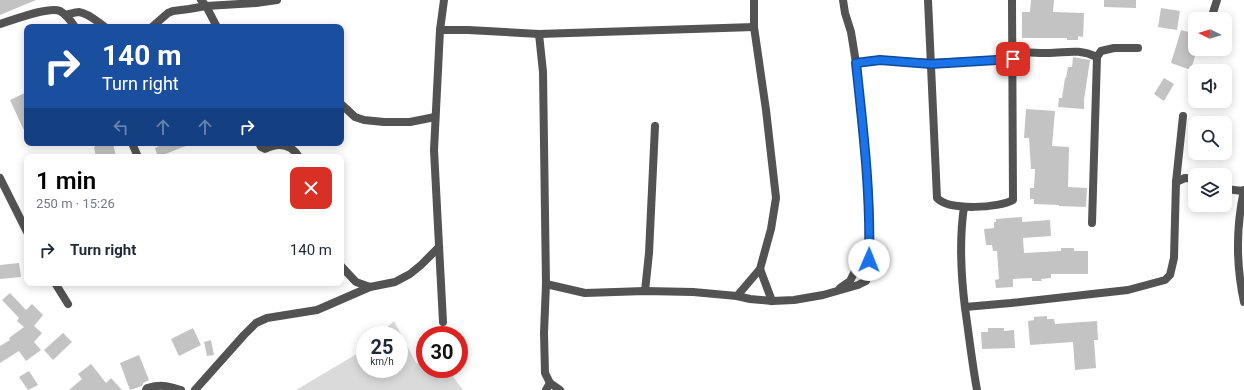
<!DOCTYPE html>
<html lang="en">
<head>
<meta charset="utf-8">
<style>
	body { margin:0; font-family:Roboto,sans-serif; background:#f2f2f3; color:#1f2937; height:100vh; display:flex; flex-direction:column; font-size:15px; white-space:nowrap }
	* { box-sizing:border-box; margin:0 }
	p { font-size:13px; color:#747a83 }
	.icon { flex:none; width:22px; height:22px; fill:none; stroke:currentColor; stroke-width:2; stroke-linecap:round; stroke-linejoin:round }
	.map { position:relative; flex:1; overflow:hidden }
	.side { position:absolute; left:24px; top:154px; width:320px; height:132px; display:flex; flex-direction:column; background:#fff; border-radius:8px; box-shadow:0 2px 10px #0003 }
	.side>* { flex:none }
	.hud { position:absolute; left:24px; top:24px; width:320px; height:122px; border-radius:8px; box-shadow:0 2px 10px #0003; background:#1a4fa0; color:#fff; overflow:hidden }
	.needle { width:26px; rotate:275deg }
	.tools { position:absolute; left:1188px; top:12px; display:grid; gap:8px }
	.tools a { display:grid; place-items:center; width:44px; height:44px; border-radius:8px; background:#fff; box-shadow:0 2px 10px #0003; font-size:20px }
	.speed { position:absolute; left:356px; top:326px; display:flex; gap:8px; font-size:20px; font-weight:700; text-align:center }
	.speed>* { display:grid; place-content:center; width:52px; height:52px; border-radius:50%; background:#fff; box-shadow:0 2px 10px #0003; line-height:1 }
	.speed small { font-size:10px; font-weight:400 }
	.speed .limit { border:6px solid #d22; background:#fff; color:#111 }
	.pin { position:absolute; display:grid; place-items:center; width:34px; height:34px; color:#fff; margin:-17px; border-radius:8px; box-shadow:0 2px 6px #0006 }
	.me { position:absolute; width:44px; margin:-22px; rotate:1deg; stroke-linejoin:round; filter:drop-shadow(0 0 3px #0008) }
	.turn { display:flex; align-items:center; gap:14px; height:84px; padding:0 12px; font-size:18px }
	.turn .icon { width:52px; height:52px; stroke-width:2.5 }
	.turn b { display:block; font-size:28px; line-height:34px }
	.lanes { display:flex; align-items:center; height:38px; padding:0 12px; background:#0003; justify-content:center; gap:20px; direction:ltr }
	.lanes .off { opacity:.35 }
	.round { display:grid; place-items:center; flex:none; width:42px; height:42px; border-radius:8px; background:#f2f2f3 }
	.headline { display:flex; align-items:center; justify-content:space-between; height:68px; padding:0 12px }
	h1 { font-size:24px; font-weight:600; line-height:30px; color:#000 }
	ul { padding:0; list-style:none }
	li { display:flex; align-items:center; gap:12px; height:56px; padding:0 12px }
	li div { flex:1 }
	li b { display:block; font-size:15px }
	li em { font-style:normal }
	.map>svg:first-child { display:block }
	.green { fill:#dadada }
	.building { fill:#c3c3c3 }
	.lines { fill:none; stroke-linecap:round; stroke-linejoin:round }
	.minor { stroke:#535353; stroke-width:8 }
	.route-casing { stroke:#114b97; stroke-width:10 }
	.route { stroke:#1a73e8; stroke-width:7 }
</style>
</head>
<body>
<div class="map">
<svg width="1244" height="390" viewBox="0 0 1244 390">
	<rect width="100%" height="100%" fill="#fff"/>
	<path class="green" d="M394 321 416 363 425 365V369H443L449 371 463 390H296L365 349V369H399V335H379Z"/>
	<g class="building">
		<path d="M0 0H36L0 15Z"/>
		<path d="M1031 0H1054L1053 12 1084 13 1083 37 1078 36V40H1067V38H1022V12H1030Z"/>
		<path d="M1104 0H1136V8L1104 7Z"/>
		<path d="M1161 8 1180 11 1177 30 1158 27Z"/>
		<path d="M1181 30 1195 34V49H1197L1191 70 1171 63Z"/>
		<path d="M1073 57 1090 60 1084 100V109L1058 107 1059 98H1062L1065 78H1066L1068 67H1072Z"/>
		<path d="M1164 78 1174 84 1164 101 1154 94Z"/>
		<path d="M27 92V137L10 100Z"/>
		<path d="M1026 109 1055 111 1052 146 1069 147 1068 187 1087 188 1086 207 1059 206V205L1034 204V199H1030V188H1034L1035 169H1031L1029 138H1024Z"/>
		<path d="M94 143H113L116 157H96L94 147H95Z"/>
		<path d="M157 143H193L158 157 155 148 159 146Z"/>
		<path d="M1022 217V222L1050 220 1051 236 1023 238 1024 253 1061 251V248H1074V251H1088V274H1051V278L1041 279 1042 281H1032V278L1013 279V287L996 288 995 280 999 279 997 251H993L992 245H986L984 229 994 228V222H996V219Z"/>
		<path d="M19 263 21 277 0 279V265Z"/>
		<path d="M10 293 26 310 32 304 43 315 34 326 42 333 34 342 41 350 26 361 19 351 0 363V346L10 340 9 338 24 327 17 321 19 318 2 300Z"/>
		<path d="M1047 316V319H1054L1055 324 1097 321 1098 340H1094L1096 368 1075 370 1073 342 1030 345 1028 321 1034 320V317Z"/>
		<path d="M193 328 201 345 179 356 171 339Z"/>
		<path d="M988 328H1004V331L1014 330 1015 348 982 349 981 332H988Z"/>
		<path d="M63 333 72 342 53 360 44 350Z"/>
		<path d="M211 340 214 355 207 356 204 342Z"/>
		<path d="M139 355 149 380 143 383V384L142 386 130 390 120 363Z"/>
		<path d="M91 364 106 383 111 378 122 390H69L82 379 78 374Z"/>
		<path d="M29 371 38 385 28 390 19 377Z"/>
	</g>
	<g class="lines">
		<g class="minor">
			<path d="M201 0 206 6 217 27"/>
			<path d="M754 0V27L766 110 776 198 771 229 760 269 772 301"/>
			<path d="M928 0 937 198C949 211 999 208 1013 200L1012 0"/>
			<path d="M66 15C70 14 75 12 79 12 88 13 98 22 105 27"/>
			<path d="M1211 19 1217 0"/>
			<path d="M0 24C13 20 49 6 60 11 67 15 71 21 75 27"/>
			<path d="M152 27 168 13 173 11 189 9 206 6 256 3 277 0"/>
			<path d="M440 30H468L539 34 754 27"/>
			<path d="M539 34 543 72 546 284 544 333 545 373 550 383 560 390"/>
			<path d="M1013 52C1024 52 1036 53 1047 53 1067 53 1077 48 1097 57L1101 51 1114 48H1138"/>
			<path d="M856 63 880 60 931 63 1013 59"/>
			<path d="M341 104 355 117 364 120 384 122H410L435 117"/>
			<path d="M132 143 138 157"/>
			<path d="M259 143 261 147 265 149C279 142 291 144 299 157"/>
			<path d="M0 178 27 232"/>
			<path d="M1176 182 1185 178 1195 179"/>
			<path d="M1225 189 1243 191"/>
			<path d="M1244 190C1236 227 1236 265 1244 302"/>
			<path d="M964 207C959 240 961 275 965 308 969 335 972 363 977 390"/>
			<path d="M1092 223 1097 57"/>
			<path d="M341 266 356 282 370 287 395 282 410 274 421 265 439 247"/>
			<path d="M55 283 68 304"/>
			<path d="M546 284 585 293 645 291 693 292 737 296 750 299 772 301 794 300 823 295 858 285 866 281 870 271V223L868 185 856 63 851 32 845 13 843 0"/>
			<path d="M840 288 850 281 869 243"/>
			<path d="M645 291 649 253 655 126"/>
			<path d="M737 296 760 269"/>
			<path d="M965 307 1011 303 1128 290 1165 280 1170 275 1174 258 1176 182 1183 116"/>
			<path d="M443 322 434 150 440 30 444 0"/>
			<path d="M146 390 147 388C162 384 167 386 181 390"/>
			<path d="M195 390 244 335 256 323 267 318 317 310 370 287"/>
			<path d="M546 390 550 383"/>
		</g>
	</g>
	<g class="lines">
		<g class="route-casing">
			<path id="route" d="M869 260C871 194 863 128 856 63L880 60 931 64 1013 59"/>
		</g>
		<use href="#route" class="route"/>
	</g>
</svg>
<div class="tools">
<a><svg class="needle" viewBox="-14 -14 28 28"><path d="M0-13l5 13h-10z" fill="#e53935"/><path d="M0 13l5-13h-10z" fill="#747a83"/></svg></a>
<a><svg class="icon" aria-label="sound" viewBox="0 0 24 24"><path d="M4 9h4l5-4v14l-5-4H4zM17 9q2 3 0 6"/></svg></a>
<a><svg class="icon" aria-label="search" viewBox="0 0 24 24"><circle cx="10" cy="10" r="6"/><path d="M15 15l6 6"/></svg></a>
<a><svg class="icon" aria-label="layers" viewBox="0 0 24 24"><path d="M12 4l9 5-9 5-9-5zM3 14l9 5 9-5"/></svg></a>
</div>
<div class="speed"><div>25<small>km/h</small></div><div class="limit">30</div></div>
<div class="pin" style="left:1013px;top:59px;background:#d93025"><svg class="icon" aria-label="arrive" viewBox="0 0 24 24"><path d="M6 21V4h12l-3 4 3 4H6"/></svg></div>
<svg class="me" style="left:869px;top:260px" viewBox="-20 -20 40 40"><circle r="19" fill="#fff"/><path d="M0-13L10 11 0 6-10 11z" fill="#1a73e8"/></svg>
<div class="hud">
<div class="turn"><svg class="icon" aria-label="right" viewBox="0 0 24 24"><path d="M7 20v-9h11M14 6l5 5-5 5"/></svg><div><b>140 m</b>Turn right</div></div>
<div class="lanes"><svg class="icon off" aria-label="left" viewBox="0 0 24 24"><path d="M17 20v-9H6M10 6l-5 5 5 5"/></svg><svg class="icon off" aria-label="ahead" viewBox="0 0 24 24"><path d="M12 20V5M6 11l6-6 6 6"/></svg><svg class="icon off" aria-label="ahead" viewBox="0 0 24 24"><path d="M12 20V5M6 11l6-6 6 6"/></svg><svg class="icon" aria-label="right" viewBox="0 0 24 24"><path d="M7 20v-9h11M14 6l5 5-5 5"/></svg></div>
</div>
<section class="side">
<div class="headline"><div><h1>1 min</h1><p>250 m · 15:26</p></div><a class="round" style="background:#d93025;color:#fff"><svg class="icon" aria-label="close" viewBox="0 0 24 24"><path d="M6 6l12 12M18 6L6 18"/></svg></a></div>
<ul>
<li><svg class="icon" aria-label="right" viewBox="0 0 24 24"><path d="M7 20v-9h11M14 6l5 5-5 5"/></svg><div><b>Turn right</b></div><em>140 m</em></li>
</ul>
</section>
</div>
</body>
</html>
